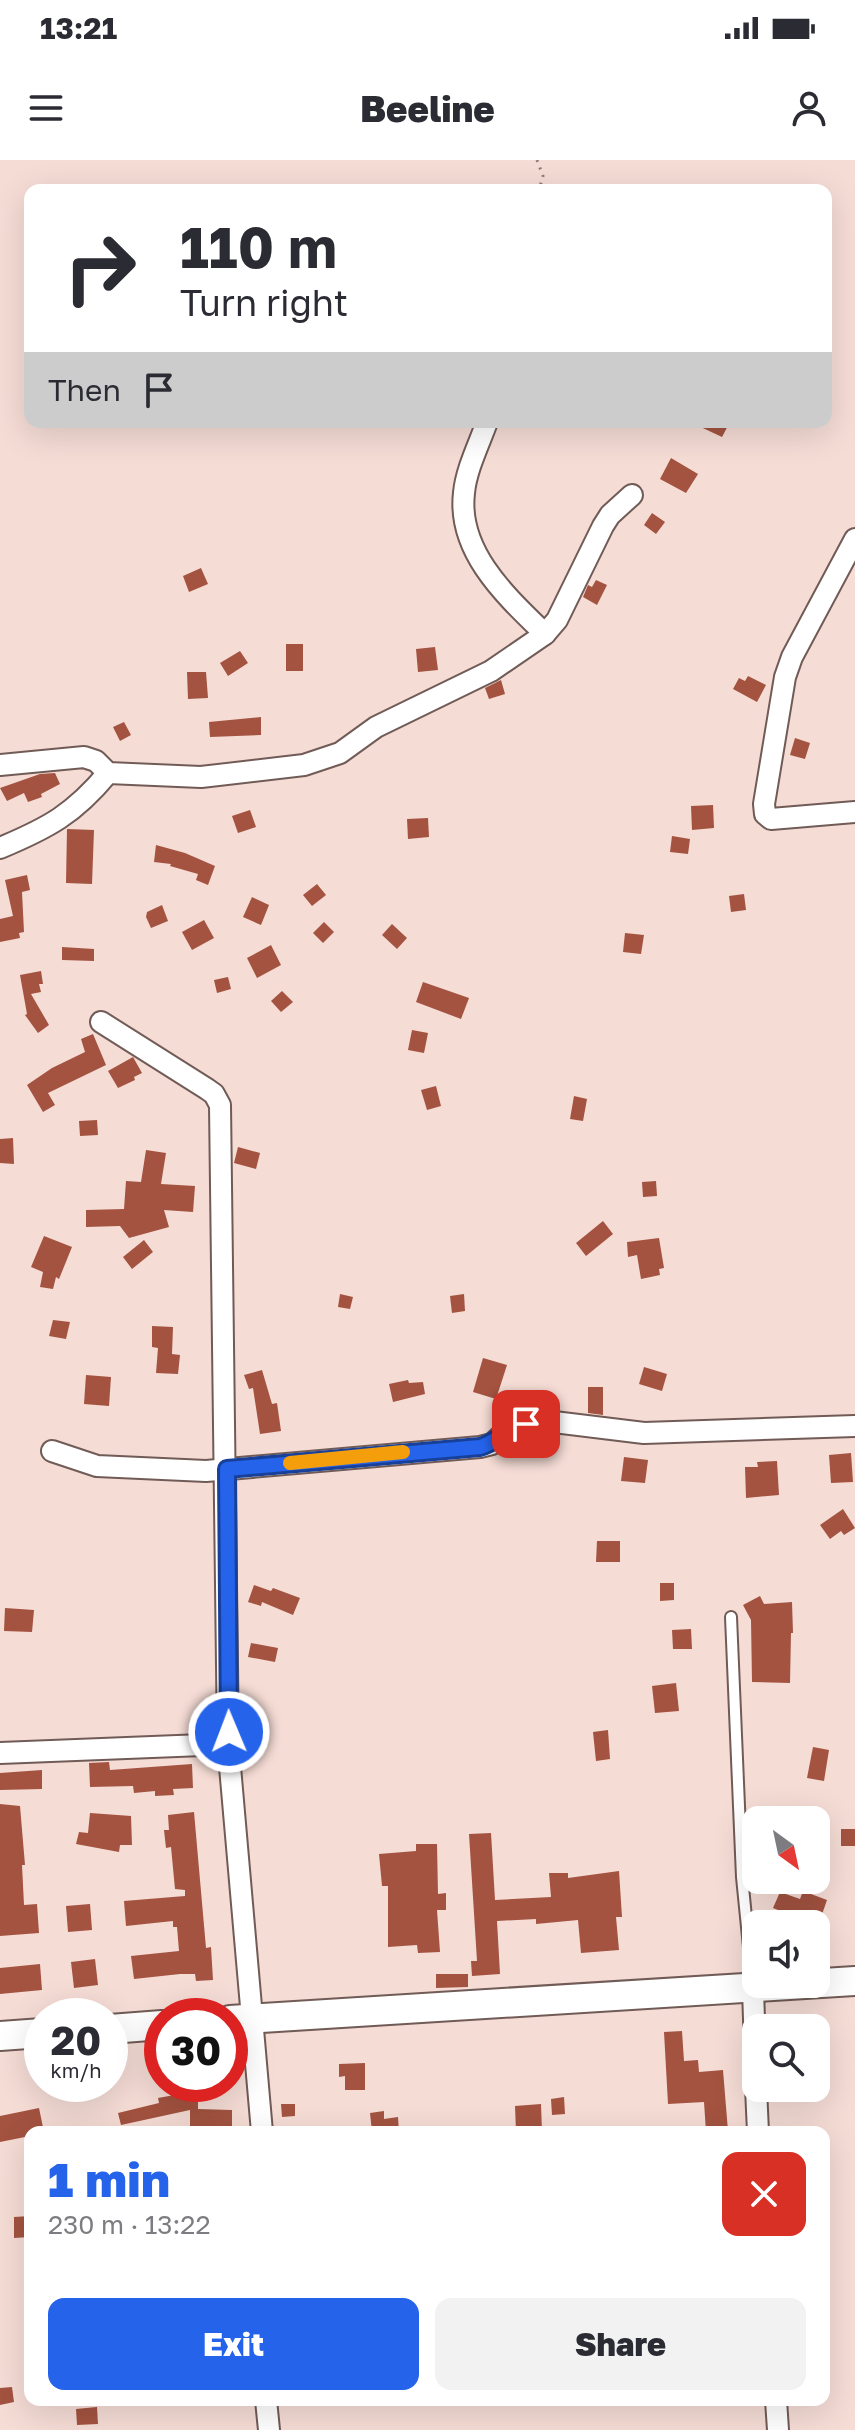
<!DOCTYPE html>
<html lang="en">
<head>
<meta charset="utf-8">
<style>
	body { margin:0; font-family:"Golos Text",sans-serif; background:#f2f2f3; color:#2b2b33; height:100vh; display:flex; flex-direction:column; font-size:30px; white-space:nowrap }
	* { box-sizing:border-box; margin:0 }
	p { font-size:26px; color:#7c7c81 }
	.icon { flex:none; width:44px; height:44px; fill:none; stroke:currentColor; stroke-width:2; stroke-linecap:round; stroke-linejoin:round }
	.map { position:relative; flex:1; overflow:hidden }
	.side { position:absolute; left:24px; top:1966px; width:806px; height:280px; display:flex; flex-direction:column; background:#fff; border-radius:16px; box-shadow:0 8px 32px #0002 }
	.side>* { flex:none }
	.hud { position:absolute; left:24px; top:24px; width:808px; height:244px; border-radius:16px; box-shadow:0 8px 32px #0002; background:#fff; color:#2b2b33; overflow:hidden }
	.needle { width:52px; rotate:147deg }
	.buttons { position:absolute; left:742px; top:1646px; display:grid; gap:16px }
	.buttons a { display:grid; place-items:center; width:88px; height:88px; border-radius:16px; background:#fff; box-shadow:0 8px 32px #0002; font-size:40px }
	.speed { position:absolute; left:24px; top:1838px; display:flex; gap:16px; font-size:40px; font-weight:700; text-align:center }
	.speed>* { display:grid; place-content:center; width:104px; height:104px; border-radius:50%; background:#fff; box-shadow:0 8px 32px #0002; line-height:1 }
	.speed small { font-size:20px; font-weight:400 }
	.speed .limit { border:12px solid #d22; background:#fff; color:#111 }
	.pin { position:absolute; display:grid; place-items:center; width:68px; height:68px; color:#fff; margin:-34px; border-radius:16px; box-shadow:0 4px 12px #0006 }
	.me { position:absolute; width:88px; margin:-44px; rotate:359deg; stroke-linejoin:round; filter:drop-shadow(0 0 6px #0008) }
	.turn { display:flex; align-items:center; gap:28px; height:168px; padding:0 24px; font-size:36px }
	.turn .icon { width:104px; height:104px; stroke-width:2.5 }
	.turn b { display:block; font-size:56px; line-height:68px }
	.then { display:flex; align-items:center; height:76px; padding:0 24px; background:#0003; gap:16px; font-size:30px }
	.round { display:grid; place-items:center; flex:none; width:84px; height:84px; border-radius:16px; background:#f2f2f3 }
	.summary { display:flex; align-items:center; justify-content:space-between; height:136px; padding:0 24px }
	h1 { font-size:48px; font-weight:800; line-height:60px; color:#2563eb }
	.button { display:flex; gap:16px; margin-top:auto; padding:16px 24px }
	.button a { flex:1; height:92px; border-radius:16px; background:#2563eb; color:#fff; font-size:32px; font-weight:800; line-height:92px; text-align:center }
	.button a+a { background:#f2f2f3; color:#2b2b33 }
	.status { display:flex; justify-content:space-between; align-items:center; height:56px; padding:0 40px; background:#fff; direction:ltr }
	.status svg { height:22px; fill:currentColor }
	header { display:flex; justify-content:space-between; align-items:center; height:104px; padding:0 24px; background:#fff; font-size:36px; font-weight:800 }
	.map>svg:first-child { display:block }
	.building { fill:#a35340 }
	.lines { fill:none; stroke-linecap:round; stroke-linejoin:round }
	.service-casing { stroke:#715b56; stroke-width:14 }
	.minor-casing { stroke:#715b56; stroke-width:24 }
	.secondary-casing { stroke:#715b56; stroke-width:32 }
	.path { stroke:#8f7e79; stroke-width:3; stroke-dasharray:2 6; stroke-linecap:butt }
	.service { stroke:#fff; stroke-width:10 }
	.minor { stroke:#fff; stroke-width:20 }
	.secondary { stroke:#fff; stroke-width:28 }
	.route-casing { stroke:#184099; stroke-width:20 }
	.route { stroke:#2563eb; stroke-width:14 }
	.slow { stroke:#f59e0b; stroke-width:14 }
</style>
</head>
<body>
<div class="status"><b>13:21</b><svg viewBox="0 0 49 12"><path d="M0 12V9h3v3zM5 12V6h3v6zM10 12V3h3v9zM15 12V0h3v12zM26 1h20v11H26zM47 4h2v5h-2z"/></svg></div>
<header><svg class="icon" aria-label="menu" viewBox="0 0 24 24"><path d="M4 6h16M4 12h16M4 18h16"/></svg>Beeline<svg class="icon" aria-label="person" viewBox="0 0 24 24"><circle cx="12" cy="8" r="4"/><path d="M4 21q1-7 8-7t8 7"/></svg></header>
<div class="map">
<svg width="855" height="2270" viewBox="0 0 855 2270">
	<rect width="100%" height="100%" fill="#f5dcd5"/>
	<g class="building">
		<path d="M690 262H730L722 277Z"/>
		<path d="M671 298 698 314 686 333 660 319Z"/>
		<path d="M652 353 665 362 656 374 644 365Z"/>
		<path d="M201 408 208 424 189 432 183 416Z"/>
		<path d="M596 420 607 425 597 445 583 437 588 425 592 427Z"/>
		<rect x="286" y="484" width="17" height="27"/>
		<path d="M435 487 438 510 418 512 416 489Z"/>
		<path d="M240 491 248 503 228 516 220 503Z"/>
		<path d="M187 512H206L208 538 188 539Z"/>
		<path d="M748 516 766 525 757 542 733 529 739 518 745 521Z"/>
		<path d="M501 520 505 534 489 539 485 528Z"/>
		<path d="M261 557V575L210 577 209 562Z"/>
		<path d="M124 562 131 575 120 581 113 567Z"/>
		<path d="M795 578 810 583 805 599 790 595Z"/>
		<path d="M55 613 60 624 41 634 42 637 28 642 24 633 7 641 0 628 40 614Z"/>
		<path d="M713 645 714 668 692 670 691 646Z"/>
		<path d="M250 650 256 667 238 673 232 656Z"/>
		<path d="M428 658 429 677 408 679 407 659Z"/>
		<path d="M67 669 94 670 92 724 66 723Z"/>
		<path d="M672 676 690 679 688 694 670 692Z"/>
		<path d="M156 685 185 693 215 706 208 725 196 720 198 714 170 706 171 704 154 702Z"/>
		<path d="M27 715 30 730 22 732 24 772 19 773 20 778 0 782V759L13 756 5 720Z"/>
		<path d="M317 724 326 735 312 746 303 735Z"/>
		<path d="M744 734 746 750 731 752 729 736Z"/>
		<path d="M252 737 269 745 261 765 243 757Z"/>
		<path d="M162 745 168 761 151 768 146 757 147 752Z"/>
		<path d="M204 760 214 778 192 790 182 772Z"/>
		<path d="M324 762 334 772 323 783 313 773Z"/>
		<path d="M392 764 407 778 397 789 382 775Z"/>
		<path d="M625 773 644 775 641 794 623 792Z"/>
		<path d="M271 785 281 805 257 818 247 798Z"/>
		<path d="M62 787 94 789V801L62 800Z"/>
		<path d="M41 811 43 824H39L41 832 31 834 49 865 38 873 25 855 27 854 20 815Z"/>
		<path d="M228 817 231 829 217 833 214 820Z"/>
		<path d="M423 822 469 838 461 859 416 842Z"/>
		<path d="M282 831 293 842 281 852 271 841Z"/>
		<path d="M412 870 428 873 424 893 408 890Z"/>
		<path d="M93 874 106 905 48 933 55 945 43 952 27 925 52 908 85 892 81 879Z"/>
		<path d="M133 897 142 913 134 917 135 920 118 928 108 911Z"/>
		<path d="M436 926 441 946 427 950 421 930Z"/>
		<path d="M574 936 587 939 583 961 570 959Z"/>
		<path d="M97 960 98 975 80 976 79 961Z"/>
		<path d="M13 978 14 1004 0 1003V979Z"/>
		<path d="M238 987 260 993 256 1009 234 1003Z"/>
		<path d="M146 990 166 993 161 1024 195 1026 193 1052 164 1050 169 1067 129 1078 120 1066 86 1067V1050L124 1049 126 1021 141 1022Z"/>
		<path d="M656 1021 657 1036 643 1037 642 1022Z"/>
		<path d="M603 1061 613 1074 586 1096 576 1083Z"/>
		<path d="M44 1076 72 1087 59 1119 56 1117 53 1129 40 1127 43 1112 31 1107Z"/>
		<path d="M659 1078 664 1108 659 1109 660 1115 641 1119 637 1095 628 1097 627 1082Z"/>
		<path d="M144 1080 153 1092 132 1109 123 1097Z"/>
		<path d="M340 1134 353 1137 350 1149 338 1147Z"/>
		<path d="M464 1134 465 1151 452 1153 450 1136Z"/>
		<path d="M53 1160 70 1162 66 1179 49 1176Z"/>
		<path d="M152 1166 173 1167 172 1194 180 1195 178 1214 156 1213 158 1188 152 1187Z"/>
		<path d="M483 1198 507 1205 496 1239 473 1232Z"/>
		<path d="M644 1207 667 1214 662 1231 639 1224Z"/>
		<path d="M262 1210 272 1244 277 1243 281 1271 260 1274 253 1228 249 1229 244 1215Z"/>
		<path d="M86 1215 111 1217 109 1246 84 1244Z"/>
		<path d="M408 1220 409 1223 423 1222 425 1234 393 1242 389 1224Z"/>
		<path d="M588 1227H603V1255L588 1253Z"/>
		<path d="M851 1293 853 1322 831 1323 829 1295Z"/>
		<path d="M624 1297 648 1300 645 1323 621 1321Z"/>
		<path d="M777 1301 779 1335 746 1338 745 1307H758L757 1302Z"/>
		<path d="M843 1349 855 1368 844 1375 841 1371 830 1379 820 1365Z"/>
		<path d="M597 1381H620V1402H596Z"/>
		<path d="M660 1423H674V1440L660 1441Z"/>
		<path d="M254 1425 271 1431 273 1428 300 1438 293 1455 262 1442 261 1446 248 1442Z"/>
		<path d="M760 1436 764 1444 792 1442 793 1473H791L790 1523 752 1522 751 1460 743 1445Z"/>
		<path d="M5 1448 34 1450 32 1472 4 1471Z"/>
		<path d="M691 1469 692 1489H673L672 1470Z"/>
		<path d="M251 1483 278 1488 275 1502 248 1497Z"/>
		<path d="M676 1523 679 1551 655 1553 652 1526Z"/>
		<path d="M608 1570 610 1599 596 1601 593 1572Z"/>
		<path d="M813 1587 829 1590 824 1621 807 1618Z"/>
		<path d="M109 1602 110 1610 192 1604 193 1628 173 1629 174 1635 155 1636V1631L134 1633 133 1626 90 1627 89 1603Z"/>
		<path d="M42 1610V1629L0 1630V1613Z"/>
		<path d="M0 1644 20 1646 25 1705H22L24 1745 37 1744 39 1773 0 1776Z"/>
		<path d="M194 1652 206 1788 211 1787 213 1820 196 1821 195 1814H180L134 1819 131 1796 179 1791 177 1767H173V1761L126 1766 124 1741 185 1736V1730L175 1729 171 1687 166 1688 164 1670H169L168 1655Z"/>
		<path d="M90 1653 131 1656 132 1685H120L119 1692 76 1684 79 1672 88 1673Z"/>
		<rect x="841" y="1669" width="14" height="17"/>
		<path d="M491 1673 495 1740 551 1737 549 1713H568V1718L619 1711 622 1757H616L619 1790 581 1793 578 1760 536 1764V1759L497 1761 500 1814 472 1816 471 1801H477L469 1674Z"/>
		<path d="M416 1684H437L438 1734 446 1733V1750H437L440 1792 418 1793 417 1785 388 1787V1726H382L379 1694 416 1691Z"/>
		<path d="M803 1731 827 1740 818 1766 773 1748 780 1732 800 1739Z"/>
		<path d="M90 1744 92 1770 68 1772 66 1746Z"/>
		<path d="M95 1799 98 1825 74 1828 71 1802Z"/>
		<path d="M40 1804 42 1830 0 1834V1808Z"/>
		<path d="M436 1814H468V1827L436 1828Z"/>
		<path d="M682 1871 684 1901 698 1900 699 1912 723 1910 728 1971 706 1972 704 1942 668 1944 664 1872Z"/>
		<path d="M365 1903V1930H345V1916L339 1917V1904Z"/>
		<path d="M180 1934H198V1949L232 1950V1972H190V1950L121 1965 118 1953 159 1943 158 1938Z"/>
		<path d="M564 1937 565 1954 552 1955 551 1939Z"/>
		<path d="M281 1944H295V1956L282 1957Z"/>
		<path d="M541 1944 542 1972H516L515 1946Z"/>
		<path d="M39 1948 44 1972H30V1976L0 1982V1956Z"/>
		<path d="M384 1951V1959L398 1957 399 1972H372L370 1953Z"/>
		<path d="M30 2056V2077L14 2078V2057Z"/>
		<path d="M12 2227 14 2242 0 2245V2228Z"/>
		<path d="M97 2247 98 2264 77 2265 76 2249Z"/>
	</g>
	<g class="lines">
		<g class="service-casing">
			<path id="service" d="M731 1457 742 1717 753 1827"/>
		</g>
		<g class="minor-casing">
			<g id="minor">
				<path d="M487 262C479 284 466 310 464 333 457 392 507 437 545 474"/>
				<path d="M855 379 792 497 785 517 764 644 765 654 771 659 855 652"/>
				<path d="M0 605 84 597 96 601 108 613 201 617 304 605 340 593 376 567 491 511 545 474 557 460 603 366 610 355 632 335"/>
				<path d="M0 688C48 668 74 654 108 613"/>
				<path d="M101 862 207 929 214 934 220 945 228 1584 262 1972"/>
				<path d="M52 1291 97 1306 206 1311 480 1287 492 1284 508 1269 554 1262 644 1273 855 1266"/>
				<path d="M0 1593 228 1584"/>
				<path d="M753 1829 756 1920"/>
				<path d="M756 1928 758 1972"/>
				<path d="M266 2240 269 2270"/>
				<path d="M776 2240 778 2270"/>
			</g>
		</g>
		<g class="secondary-casing">
			<g id="secondary">
				<path d="M230 1860 855 1821"/>
				<path d="M110 1869 162 1865"/>
				<path d="M0 1876 42 1873"/>
			</g>
		</g>
		<path class="path" d="M537 0 543 16 539 30"/>
		<use href="#service" class="service"/>
		<use href="#minor" class="minor"/>
		<use href="#secondary" class="secondary"/>
	</g>
	<g class="lines">
		<g class="route-casing">
			<path id="route" d="M229 1572 227 1309 480 1287C500 1281 502 1270 526 1264"/>
		</g>
		<use href="#route" class="route"/>
		<path class="slow" d="M290 1303 403 1292"/>
	</g>
</svg>
<div class="buttons">
<a><svg class="needle" viewBox="-14 -14 28 28"><path d="M0-13l5 13h-10z" fill="#e53935"/><path d="M0 13l5-13h-10z" fill="#7c7c81"/></svg></a>
<a><svg class="icon" aria-label="sound" viewBox="0 0 24 24"><path d="M4 9h4l5-4v14l-5-4H4zM17 9q2 3 0 6"/></svg></a>
<a><svg class="icon" aria-label="search" viewBox="0 0 24 24"><circle cx="10" cy="10" r="6"/><path d="M15 15l6 6"/></svg></a>
</div>
<div class="speed"><div>20<small>km/h</small></div><div class="limit">30</div></div>
<div class="pin" style="left:526px;top:1264px;background:#d93025"><svg class="icon" aria-label="arrive" viewBox="0 0 24 24"><path d="M6 21V4h12l-3 4 3 4H6"/></svg></div>
<svg class="me" style="left:229px;top:1572px" viewBox="-20 -20 40 40"><circle r="17" fill="#2563eb" stroke="#fff" stroke-width="3"/><path d="M0-11L8 9 0 5-8 9z" fill="#fff"/></svg>
<div class="hud">
<div class="turn"><svg class="icon" aria-label="right" viewBox="0 0 24 24"><path d="M7 20v-9h11M14 6l5 5-5 5"/></svg><div><b>110 m</b>Turn right</div></div>
<div class="then">Then<svg class="icon" aria-label="arrive" viewBox="0 0 24 24"><path d="M6 21V4h12l-3 4 3 4H6"/></svg></div>
</div>
<section class="side">
<div class="summary"><div><h1>1 min</h1><p>230 m · 13:22</p></div><a class="round" style="background:#d93025;color:#fff"><svg class="icon" aria-label="close" viewBox="0 0 24 24"><path d="M6 6l12 12M18 6L6 18"/></svg></a></div>
<div class="button"><a>Exit</a><a>Share</a></div>
</section>
</div>
</body>
</html>
